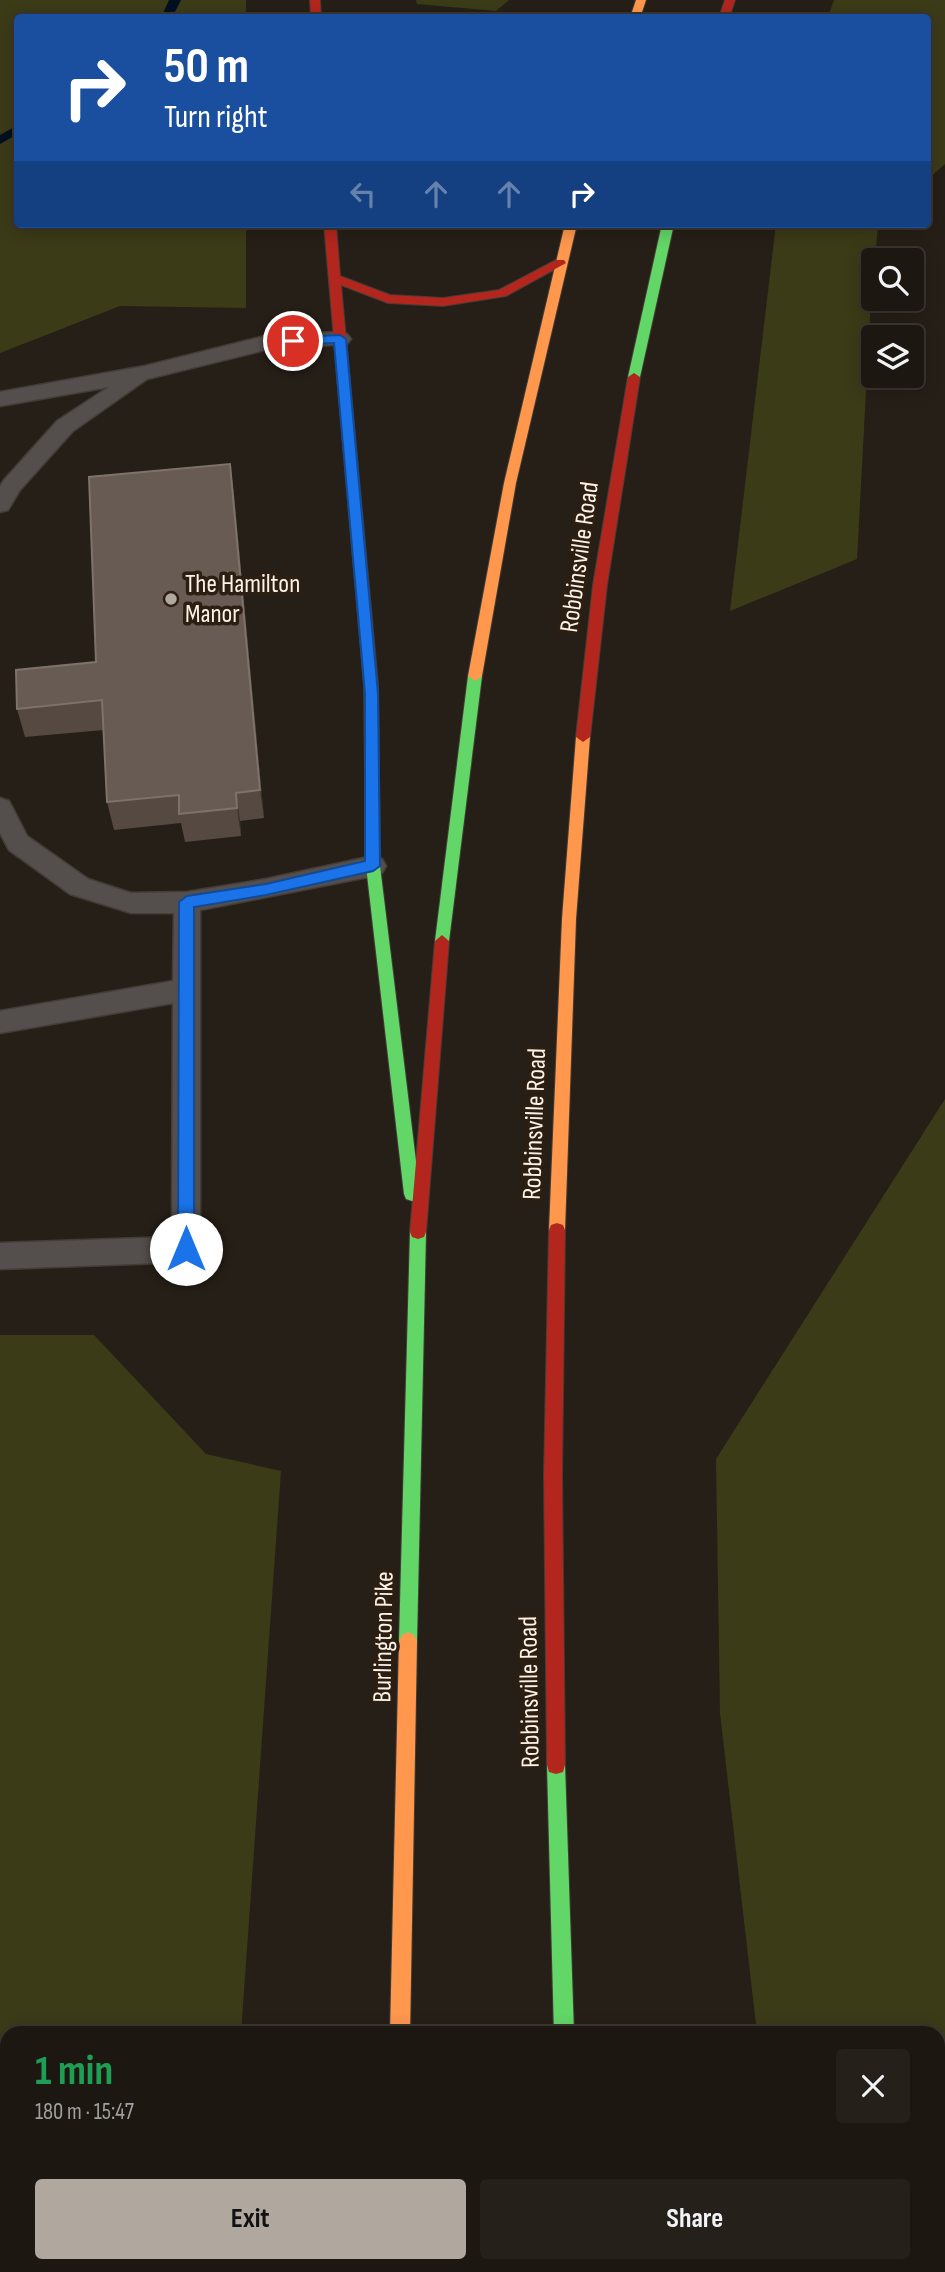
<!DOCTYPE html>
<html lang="en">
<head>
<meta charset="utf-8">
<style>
	body { margin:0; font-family:"Sofia Sans Condensed",sans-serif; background:#25201a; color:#f1f3f6; height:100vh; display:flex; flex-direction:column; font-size:26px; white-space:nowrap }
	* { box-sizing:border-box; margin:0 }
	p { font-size:23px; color:#a09f9f }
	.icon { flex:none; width:38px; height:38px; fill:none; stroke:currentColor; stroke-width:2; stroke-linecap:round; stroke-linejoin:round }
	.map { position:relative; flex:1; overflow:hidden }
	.details { position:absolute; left:0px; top:2026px; width:945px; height:247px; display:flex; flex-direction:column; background:#1c1711; border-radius:21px 21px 0 0; box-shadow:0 4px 18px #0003,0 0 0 2px #3a3631 }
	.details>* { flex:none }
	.guide { position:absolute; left:14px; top:14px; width:917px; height:214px; border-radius:7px; box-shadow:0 4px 18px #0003,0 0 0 2px #3a3631; background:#1a4fa0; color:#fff; overflow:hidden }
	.buttons { position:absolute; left:861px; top:248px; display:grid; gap:14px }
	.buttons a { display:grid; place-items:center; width:63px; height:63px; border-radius:7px; background:#1c1711; box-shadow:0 4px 18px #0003,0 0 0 2px #3a3631; font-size:35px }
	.pin { position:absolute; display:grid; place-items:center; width:60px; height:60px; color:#fff; margin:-30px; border:4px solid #fff; border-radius:50%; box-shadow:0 2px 7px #0007 }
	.me { position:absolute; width:77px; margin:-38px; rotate:0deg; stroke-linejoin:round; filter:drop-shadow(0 0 5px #0008) }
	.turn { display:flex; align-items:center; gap:24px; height:147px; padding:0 35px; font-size:32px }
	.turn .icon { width:91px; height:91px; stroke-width:2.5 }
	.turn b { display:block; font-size:49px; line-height:60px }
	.lanes { display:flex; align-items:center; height:66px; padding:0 35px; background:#0003; justify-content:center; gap:35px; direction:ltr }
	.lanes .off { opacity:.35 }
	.round { display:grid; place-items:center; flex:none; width:74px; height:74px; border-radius:7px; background:#25201a }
	.head { display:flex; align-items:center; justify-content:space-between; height:119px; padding:0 35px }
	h1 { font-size:42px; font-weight:700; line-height:52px; color:#1e9e55 }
	.button { display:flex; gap:14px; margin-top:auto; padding:14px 35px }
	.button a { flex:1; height:80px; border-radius:7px; background:#b0a89f; color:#111; font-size:28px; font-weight:700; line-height:80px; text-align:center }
	.button a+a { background:#25201a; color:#f1f3f6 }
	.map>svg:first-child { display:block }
	.green { fill:#3b3b18 }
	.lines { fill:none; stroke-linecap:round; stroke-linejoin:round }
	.stream { fill:#031021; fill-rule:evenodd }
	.lane-casing { stroke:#423d36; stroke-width:3 }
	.fast-casing { stroke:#423d36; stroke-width:2 }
	.slow-casing { stroke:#423d36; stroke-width:2 }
	.jam-casing { stroke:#423d36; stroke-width:2 }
	.lane { fill:#544f4d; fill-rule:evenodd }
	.fast { fill:#63d668; fill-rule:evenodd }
	.slow { fill:#ff974d; fill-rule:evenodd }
	.jam { fill:#b3261e; fill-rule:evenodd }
	.wall { fill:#554941 }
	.shaded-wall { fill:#3b3028 }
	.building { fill:#675b53; stroke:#7e736a; stroke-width:2 }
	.route { fill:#1a73e8; stroke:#114b97; stroke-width:2 }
	.poi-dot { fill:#b0a89f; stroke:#2c1f11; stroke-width:2.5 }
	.labels { text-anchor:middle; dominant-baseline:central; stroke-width:7; stroke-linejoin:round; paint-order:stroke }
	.street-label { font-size:26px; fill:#fbf2e8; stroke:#2c1f11 }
	.poi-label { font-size:26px; fill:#fbf2e8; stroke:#2c1f11; text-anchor:start }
</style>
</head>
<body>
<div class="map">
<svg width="945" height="2272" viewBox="0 0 945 2272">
	<rect width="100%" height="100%" fill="#261f17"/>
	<g class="green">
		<path d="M0 0H246V17L18 18V224H246V308L120 306 0 353Z"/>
		<path d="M416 0H509L496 11 417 4Z"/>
		<path d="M834 0H945V164L928 179V18L828 17Z"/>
		<path d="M776 224H878L875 261H873L857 559 730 611Z"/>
		<path d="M945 1099V2272H785L784 2266H938V2034L757 2033 720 1713 716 1459Z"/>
		<path d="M0 1335H94L206 1454 281 1471 241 2033 7 2034V2266H227L226 2272H0Z"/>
	</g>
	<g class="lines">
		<g class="stream">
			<path d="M169 0H181L172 18H161Z"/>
			<path d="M18 125V134L0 144V135Z"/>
			<path d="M945 2064V2086L938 2088V2066Z"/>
		</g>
		<g class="lane-casing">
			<g id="lane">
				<path d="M340 332 347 334 351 339 347 344 269 349 147 379 73 431 20 490 8 510 0 512V486L4 480 57 421 109 387 0 406V392L145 366 269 335Z"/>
				<path d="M0 798 9 801 27 836 88 879 131 893 187 892 266 879 373 856 382 859 386 866 382 873 373 876 200 910V1249L196 1258 186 1262 0 1269V1243L172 1237 173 1003 0 1033V1011L173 981 174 913H131L70 894 9 850 0 833Z"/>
			</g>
		</g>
		<g class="fast-casing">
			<g id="fast">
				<path d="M662 224H674L640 377 634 381 628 377Z"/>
				<path d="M475 671 482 676 449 941 442 947 435 941 468 676Z"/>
				<path d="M371 680 378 685 380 866 420 1194 418 1199 412 1201 406 1199 404 1194 366 866 364 685Z"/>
				<path d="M418 1225 424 1227 426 1232 417 1641 414 1647 408 1650 402 1647 399 1641 410 1232 412 1227Z"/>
				<path d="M556 1756 563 1758 565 1765 574 2034H554L547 1765 549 1758Z"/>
				<rect x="392" y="2266" width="22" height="6"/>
			</g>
		</g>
		<g class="slow-casing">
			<g id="slow">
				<path d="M636 0H646L640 18H630Z"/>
				<path d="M565 224H577L516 483 482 676 475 681 468 676 504 483Z"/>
				<path d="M583 732 590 737 576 919 565 1230 563 1235 557 1237 551 1235 549 1230 562 919 576 737Z"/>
				<path d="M408 1632 414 1635 417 1641 410 2034H390L399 1641 402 1635Z"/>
			</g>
		</g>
		<g class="jam-casing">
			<g id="jam">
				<path d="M310 0H320L321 18H311Z"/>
				<path d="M725 0H735L729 18H719Z"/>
				<path d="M324 224H336L340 276 390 295 443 298 499 290 556 260H564L566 263 506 296 443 306 388 303 341 285 378 685 371 690 364 685Z"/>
				<path d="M634 373 640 377 607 585 590 737 583 742 576 737 593 585 628 377Z"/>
				<path d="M442 935 449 941 426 1232 424 1237 418 1239 412 1237 410 1232 435 941Z"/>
				<path d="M557 1223 563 1225 565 1230 562 1476 565 1765 563 1772 556 1774 549 1772 547 1765 544 1476 549 1230 551 1225Z"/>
				<rect x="571" y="2266" width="22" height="6"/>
			</g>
		</g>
		<use href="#lane" class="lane"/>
		<use href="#fast" class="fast"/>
		<use href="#slow" class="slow"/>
		<use href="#jam" class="jam"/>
	</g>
	<path class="wall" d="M230 464 234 495 264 818 240 821 241 836 185 842 181 823 114 830 107 802 104 730 25 737 17 709 96 662Z"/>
	<g class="shaded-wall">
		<path d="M230 464 234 495 264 818 260 790Z"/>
		<path d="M236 793 240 821 241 836 237 808Z"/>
	</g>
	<path class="building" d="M230 464 260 790 236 793 237 808 179 814V795L107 802 102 700 17 709 16 670 96 662 89 477Z"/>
	<path class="route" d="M340 335 346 339 378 694 380 866 373 871 266 895 194 907V1249L192 1254 186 1256 180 1254 178 1249 179 902 187 896 266 884 365 861V694L334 343 293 345 287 341 293 337Z"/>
	<circle class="poi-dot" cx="171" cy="599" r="7"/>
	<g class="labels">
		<g class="street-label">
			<text transform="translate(580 557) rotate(-82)">Robbinsville Road</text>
			<text transform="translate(535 1124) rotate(-88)">Robbinsville Road</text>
			<text transform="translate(384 1637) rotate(-89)">Burlington Pike</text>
			<text transform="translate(530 1692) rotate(-91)">Robbinsville Road</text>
		</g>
		<g class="poi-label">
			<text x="185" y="584">The Hamilton<tspan x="185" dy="30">Manor</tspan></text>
		</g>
	</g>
</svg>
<div class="buttons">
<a><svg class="icon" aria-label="search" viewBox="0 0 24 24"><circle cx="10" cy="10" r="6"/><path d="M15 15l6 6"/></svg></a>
<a><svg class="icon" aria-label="layers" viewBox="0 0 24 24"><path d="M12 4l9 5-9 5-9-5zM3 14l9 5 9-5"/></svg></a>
</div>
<div class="pin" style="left:293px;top:341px;background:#d93025"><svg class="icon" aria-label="arrive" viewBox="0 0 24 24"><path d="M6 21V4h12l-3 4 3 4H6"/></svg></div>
<svg class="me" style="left:186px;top:1249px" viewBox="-20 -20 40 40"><circle r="19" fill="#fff"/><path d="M0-13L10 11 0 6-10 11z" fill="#1a73e8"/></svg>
<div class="guide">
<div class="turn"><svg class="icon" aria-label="right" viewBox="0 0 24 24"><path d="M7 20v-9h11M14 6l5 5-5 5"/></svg><div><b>50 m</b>Turn right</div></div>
<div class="lanes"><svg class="icon off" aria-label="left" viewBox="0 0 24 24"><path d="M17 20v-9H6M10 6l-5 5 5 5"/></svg><svg class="icon off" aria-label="ahead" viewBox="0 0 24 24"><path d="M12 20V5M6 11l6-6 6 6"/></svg><svg class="icon off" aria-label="ahead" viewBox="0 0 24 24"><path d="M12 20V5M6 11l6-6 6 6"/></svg><svg class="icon" aria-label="right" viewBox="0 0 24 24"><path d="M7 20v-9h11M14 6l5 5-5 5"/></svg></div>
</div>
<section class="details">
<div class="head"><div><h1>1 min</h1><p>180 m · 15:47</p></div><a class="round"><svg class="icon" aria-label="close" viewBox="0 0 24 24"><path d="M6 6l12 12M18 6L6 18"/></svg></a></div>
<div class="button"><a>Exit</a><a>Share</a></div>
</section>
</div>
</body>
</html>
